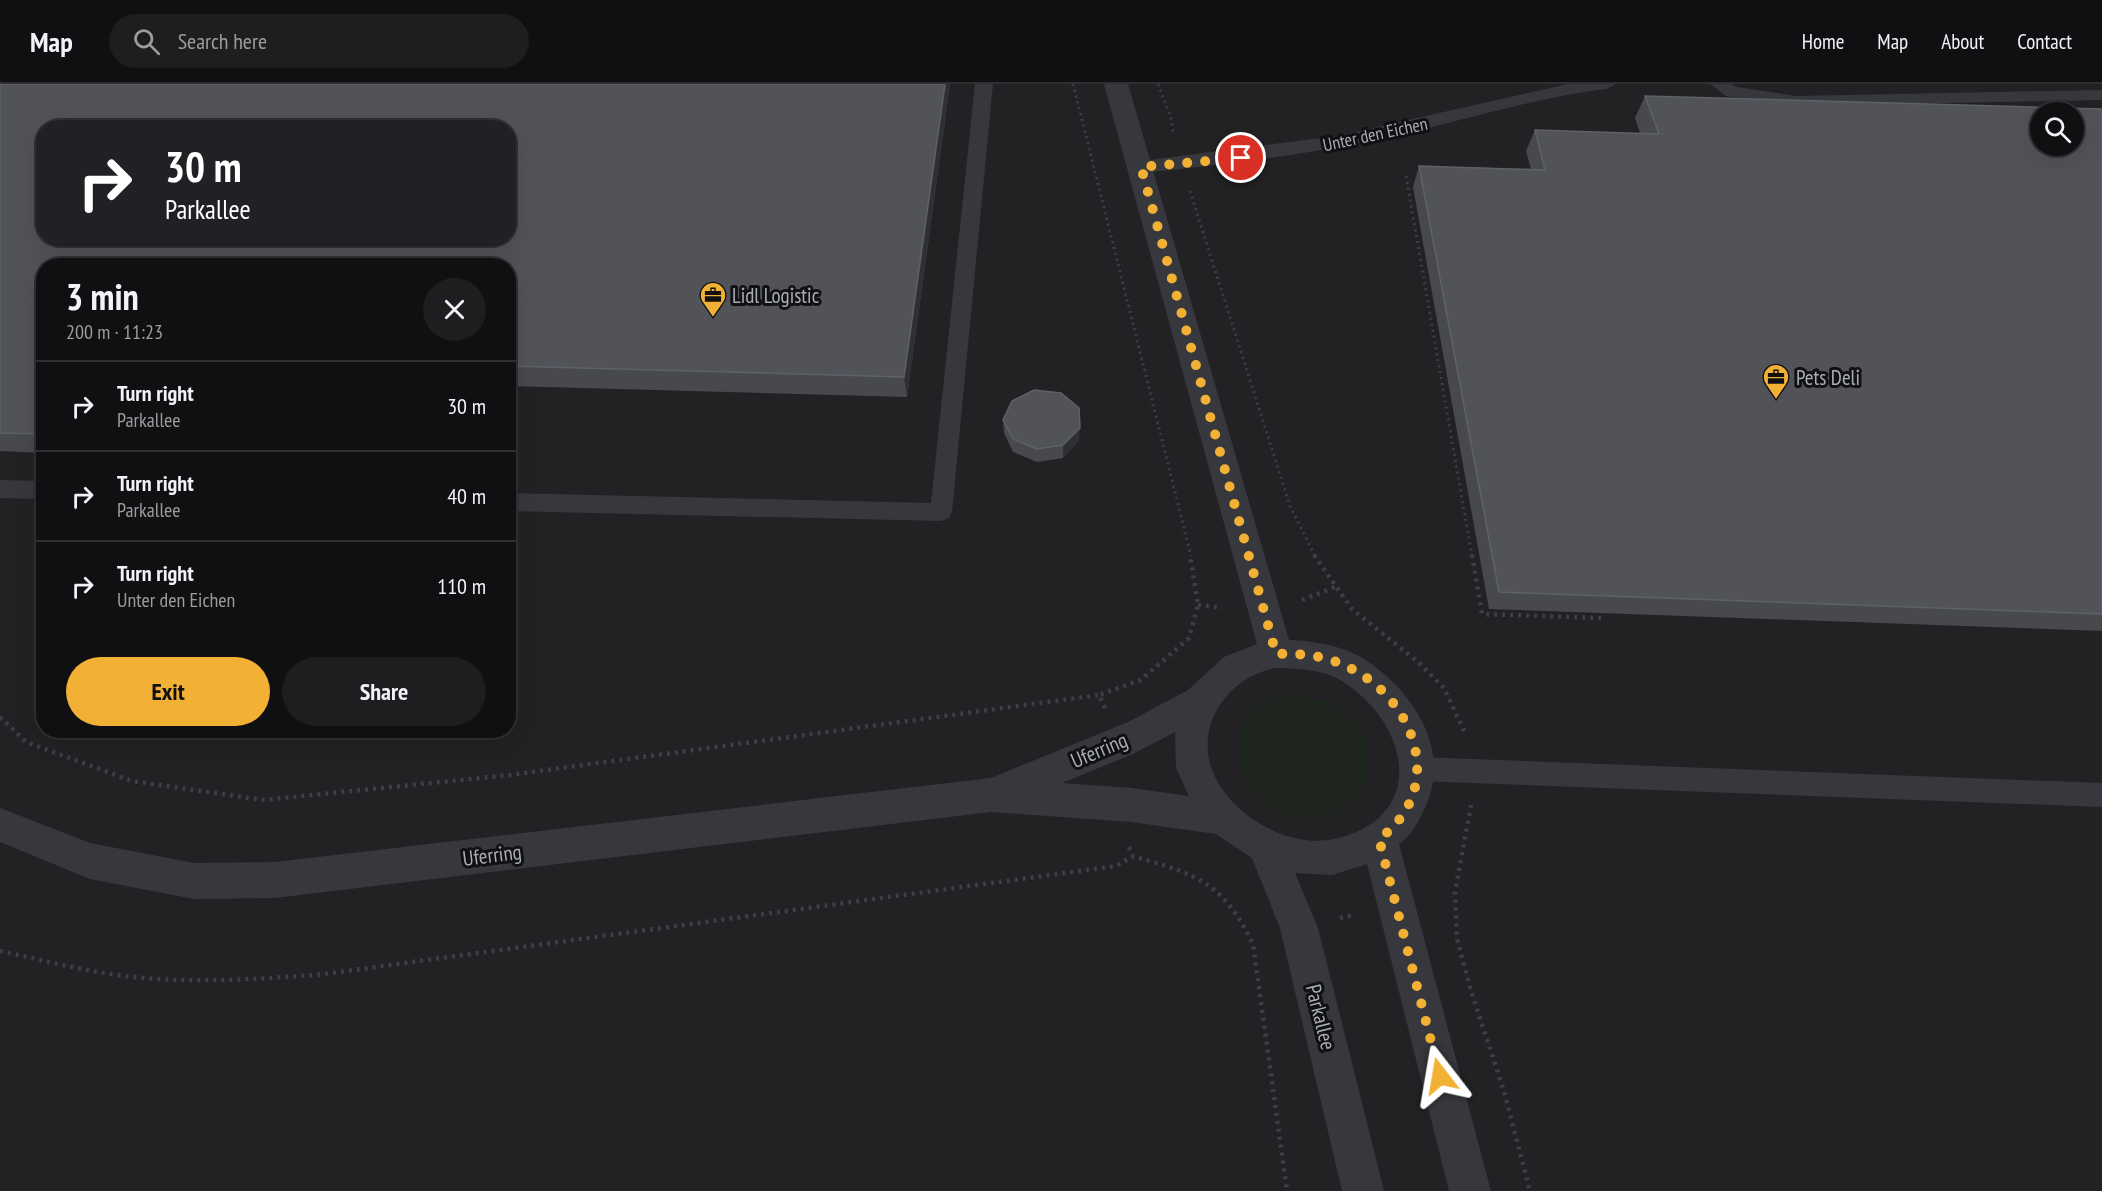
<!DOCTYPE html>
<html lang="en">
<head>
<meta charset="utf-8">
<style>
	body { margin:0; font-family:"PT Sans Narrow",sans-serif; background:#1e1e20; color:#f1f3f6; height:100vh; display:flex; flex-direction:column; font-size:22px; white-space:nowrap }
	* { box-sizing:border-box; margin:0 }
	p { font-size:20px; color:#9c9d9f }
	.icon { flex:none; width:33px; height:33px; fill:none; stroke:currentColor; stroke-width:2; stroke-linecap:round; stroke-linejoin:round }
	.map { position:relative; flex:1; overflow:hidden }
	.side { position:absolute; left:36px; top:174px; width:480px; height:480px; display:flex; flex-direction:column; background:#101012; border-radius:24px; box-shadow:0 6px 24px #0002,0 0 0 2px #303032 }
	.side>* { flex:none }
	.banner { position:absolute; left:36px; top:36px; width:480px; height:126px; border-radius:24px; box-shadow:0 6px 24px #0002,0 0 0 2px #303032; background:#202124; color:#fff; overflow:hidden }
	.controls { position:absolute; left:2030px; top:18px; display:grid; gap:12px }
	.controls a { display:grid; place-items:center; width:54px; height:54px; border-radius:50%; background:#101012; box-shadow:0 6px 24px #0002,0 0 0 2px #303032; font-size:30px }
	.pin { position:absolute; display:grid; place-items:center; width:51px; height:51px; color:#fff; margin:-26px; border:3px solid #fff; border-radius:50%; box-shadow:0 2px 6px #0007 }
	.me { position:absolute; width:66px; margin:-33px; rotate:346deg; stroke-linejoin:round; filter:drop-shadow(0 0 4px #0008) }
	.turn { display:flex; align-items:center; gap:21px; height:126px; padding:0 30px; font-size:27px }
	.turn .icon { width:78px; height:78px; stroke-width:2.5 }
	.turn b { display:block; font-size:42px; line-height:51px }
	.round { display:grid; place-items:center; flex:none; width:63px; height:63px; border-radius:32px; background:#1e1e20 }
	.head { display:flex; align-items:center; justify-content:space-between; height:102px; padding:0 30px }
	h1 { font-size:36px; font-weight:700; line-height:45px }
	.primary-button { display:flex; gap:12px; margin-top:auto; padding:12px 30px }
	.primary-button a { flex:1; height:69px; border-radius:36px; background:#f2b134; color:#111; font-size:24px; font-weight:700; line-height:69px; text-align:center }
	.primary-button a+a { background:#1e1e20; color:#f1f3f6 }
	ul { padding:0; list-style:none }
	li { display:flex; align-items:center; gap:18px; height:90px; padding:0 30px; border-top:2px solid #303032 }
	li div { flex:1 }
	li b { display:block; font-size:22px }
	li em { font-style:normal }
	header { display:flex; align-items:center; gap:36px; box-sizing:border-box; height:84px; padding:0 30px; background:#101012; border-bottom:2px solid #303032 }
	header strong { font-size:28px }
	nav { display:flex; gap:33px; margin-inline-start:auto; font-size:21px }
	.search { width:420px; height:54px; background:#1e1e20; display:flex; align-items:center; gap:15px; box-sizing:border-box; padding:0 21px; border-radius:33px; color:#9c9d9f; font-size:22px }
	.map>svg:first-child { display:block }
	.built { fill:#222225; fill-rule:evenodd }
	.green { fill:#1e261f }
	.lines { fill:none; stroke-linecap:round; stroke-linejoin:round }
	.path-far1 { stroke:#3d3f44; stroke-width:3; stroke-dasharray:2 4; stroke-linecap:butt }
	.path { stroke:#3d3f44; stroke-width:4.5; stroke-dasharray:3 5; stroke-linecap:butt }
	.service { fill:#37383d; fill-rule:evenodd }
	.minor { fill:#37383d; fill-rule:evenodd }
	.wall { fill:#47494d }
	.shaded-wall { fill:#2f3033 }
	.building { fill:#525359; stroke:#5f6168; stroke-width:1.5; fill-rule:evenodd }
	.route { stroke:#f2b134; stroke-width:10; stroke-dasharray:0 18 }
	.labels { text-anchor:middle; dominant-baseline:central; stroke-width:6; stroke-linejoin:round; paint-order:stroke }
	.far-street-label { font-size:18px; fill:#a8adb8; stroke:#111113 }
	.poi-label { font-size:21px; fill:#a8adb8; stroke:#111113; text-anchor:start }
	.street-label { font-size:21px; fill:#a8adb8; stroke:#111113 }
</style>
</head>
<body>
<header>
<strong>Map</strong>
<div class="search"><svg class="icon" aria-label="search" viewBox="0 0 24 24"><circle cx="10" cy="10" r="6"/><path d="M15 15l6 6"/></svg>Search here</div>
<nav><a>Home</a><a>Map</a><a>About</a><a>Contact</a></nav>
</header>
<div class="map">
<svg width="2102" height="1107" viewBox="0 0 2102 1107">
	<rect width="100%" height="100%" fill="#161618"/>
	<path class="built" d="M0 0H2102V1107H0ZM2040 28H2073V62H2040ZM44 44H508V154H44ZM44 182H508V646H44Z"/>
	<path class="green" d="M1296 611C1315 614 1332 617 1346 630 1387 665 1373 724 1319 732 1236 745 1196 617 1296 611Z"/>
	<g class="lines">
		<g class="path-far1">
			<path d="M1073 0 1191 472"/>
			<path d="M1158 0 1171 34 1173 48"/>
			<path d="M1406 92 1472 472"/>
			<path d="M1190 107 1290 422 1315 472"/>
		</g>
		<g class="path">
			<path d="M1314 471 1352 525 1418 578 1444 604 1466 651"/>
			<path d="M1472 471 1482 530 1601 534"/>
			<path d="M1302 516 1335 503"/>
			<path d="M1198 521 1222 524"/>
			<path d="M1105 624 1099 611 1141 596 1189 554 1198 521 1190 471"/>
			<path d="M0 633 26 658 132 697 263 716 510 691 1099 611"/>
			<path d="M1471 721 1455 808 1457 855 1471 907 1504 1007 1530 1107"/>
			<path d="M1129 763 1133 772C1197 791 1222 797 1253 860L1287 1107"/>
			<path d="M1340 834 1356 831"/>
			<path d="M0 867C42 876 83 887 125 892 189 900 253 895 317 891L1116 782 1133 772"/>
		</g>
		<g class="service">
			<path d="M975 0H993L952 428 949 434 941 437 508 427V409L931 419Z"/>
			<path d="M1568 0H1616L1607 5C1537 13 1471 35 1402 50 1316 70 1229 80 1141 89L1132 83 1141 77 1337 52Z"/>
			<path d="M1710 0H1731L1737 3 1796 12 2102 6V16L1796 22 1726 12Z"/>
			<path d="M0 396 44 397V415L0 414Z"/>
			<path d="M1418 673 2102 699V723L1418 697 1409 693 1405 685 1409 677Z"/>
		</g>
		<path class="minor" d="M1104 0H1128L1289 556C1315 557 1345 562 1367 577 1417 611 1453 670 1423 728 1416 742 1411 751 1399 760L1491 1107H1449L1367 780 1332 791 1295 789 1318 844 1384 1107H1342L1280 844 1252 774 1216 750 1131 738 991 728 275 814 194 815 90 795 0 758V724L90 759 194 779 275 778 991 694 1128 638 1188 606 1224 573 1257 560ZM1276 584C1299 585 1322 585 1342 597 1410 640 1429 734 1334 755 1287 765 1229 730 1212 686 1195 639 1230 592 1276 584ZM1175 648 1176 684 1189 712 1131 704 1062 699 1133 670Z"/>
	</g>
	<g class="wall">
		<path d="M0 0H950L907 313 508 302V182H44V369L0 367Z"/>
		<path d="M1645 12 2102 25V547L1489 525 1413 103 1419 82 1531 85 1526 67 1535 46 1640 49 1635 34Z"/>
		<path d="M1003 336 1079 357 1063 374 1037 378 1013 368 1004 349Z"/>
	</g>
	<g class="shaded-wall">
		<path d="M945 0H950L907 313 904 293Z"/>
		<path d="M1080 344 1079 357 1063 374V361Z"/>
	</g>
	<g class="building">
		<path d="M0 0H945L904 293 508 282V182H44V350L0 349ZM44 44H508V154H44Z"/>
		<path d="M1645 12 2102 25V530L1499 508 1419 82 1545 86 1535 46 1659 50ZM2040 28H2073V62H2040Z"/>
		<path d="M1034 306 1061 309 1079 324 1080 344 1063 361 1037 365 1013 355 1003 336 1012 317Z"/>
	</g>
	<g class="lines">
		<path class="route" d="M1241 74 1141 83 1276 570C1303 569 1328 572 1352 585 1417 619 1446 706 1379 755L1440 992"/>
	</g>
	<defs>
		<g id="office-pin" transform="scale(1.35)"><path d="M0 17L-7.5 6A9.5 9.5 0 1 1 7.5 6Z" fill="#f2b134" stroke="#111113"/><path d="M-6-3h4V-5.5h4V-3h4V5H-6ZM-1-4.5V-3h2v-1.5ZM-6 0V1H6V0Z" fill="#111"/></g>
	</defs>
	<g fill-rule="evenodd">
		<use href="#office-pin" x="713" y="211"/>
		<use href="#office-pin" x="1776" y="293"/>
	</g>
	<g class="labels">
		<g class="far-street-label">
			<text transform="translate(1375 50) rotate(-12)">Unter den Eichen</text>
		</g>
		<g class="poi-label">
			<text x="732" y="211">Lidl Logistic</text>
			<text x="1796" y="293">Pets Deli</text>
		</g>
		<g class="street-label">
			<text transform="translate(1099 666) rotate(-23)">Uferring</text>
			<text transform="translate(492 771) rotate(-7)">Uferring</text>
			<text transform="translate(1321 933) rotate(76)">Parkallee</text>
		</g>
	</g>
</svg>
<div class="controls">
<a><svg class="icon" aria-label="search" viewBox="0 0 24 24"><circle cx="10" cy="10" r="6"/><path d="M15 15l6 6"/></svg></a>
</div>
<div class="pin" style="left:1241px;top:74px;background:#d93025"><svg class="icon" aria-label="arrive" viewBox="0 0 24 24"><path d="M6 21V4h12l-3 4 3 4H6"/></svg></div>
<svg class="me" style="left:1440px;top:992px" viewBox="-20 -20 40 40"><path d="M0-17L14 15 0 8-14 15z" fill="#f2b134" stroke="#fff" stroke-width="4"/></svg>
<div class="banner">
<div class="turn"><svg class="icon" aria-label="right" viewBox="0 0 24 24"><path d="M7 20v-9h11M14 6l5 5-5 5"/></svg><div><b>30 m</b>Parkallee</div></div>
</div>
<section class="side">
<div class="head"><div><h1>3 min</h1><p>200 m · 11:23</p></div><a class="round"><svg class="icon" aria-label="close" viewBox="0 0 24 24"><path d="M6 6l12 12M18 6L6 18"/></svg></a></div>
<ul>
<li><svg class="icon" aria-label="right" viewBox="0 0 24 24"><path d="M7 20v-9h11M14 6l5 5-5 5"/></svg><div><b>Turn right</b><p>Parkallee</p></div><em>30 m</em></li>
<li><svg class="icon" aria-label="right" viewBox="0 0 24 24"><path d="M7 20v-9h11M14 6l5 5-5 5"/></svg><div><b>Turn right</b><p>Parkallee</p></div><em>40 m</em></li>
<li><svg class="icon" aria-label="right" viewBox="0 0 24 24"><path d="M7 20v-9h11M14 6l5 5-5 5"/></svg><div><b>Turn right</b><p>Unter den Eichen</p></div><em>110 m</em></li>
</ul>
<div class="primary-button"><a>Exit</a><a>Share</a></div>
</section>
</div>
</body>
</html>
